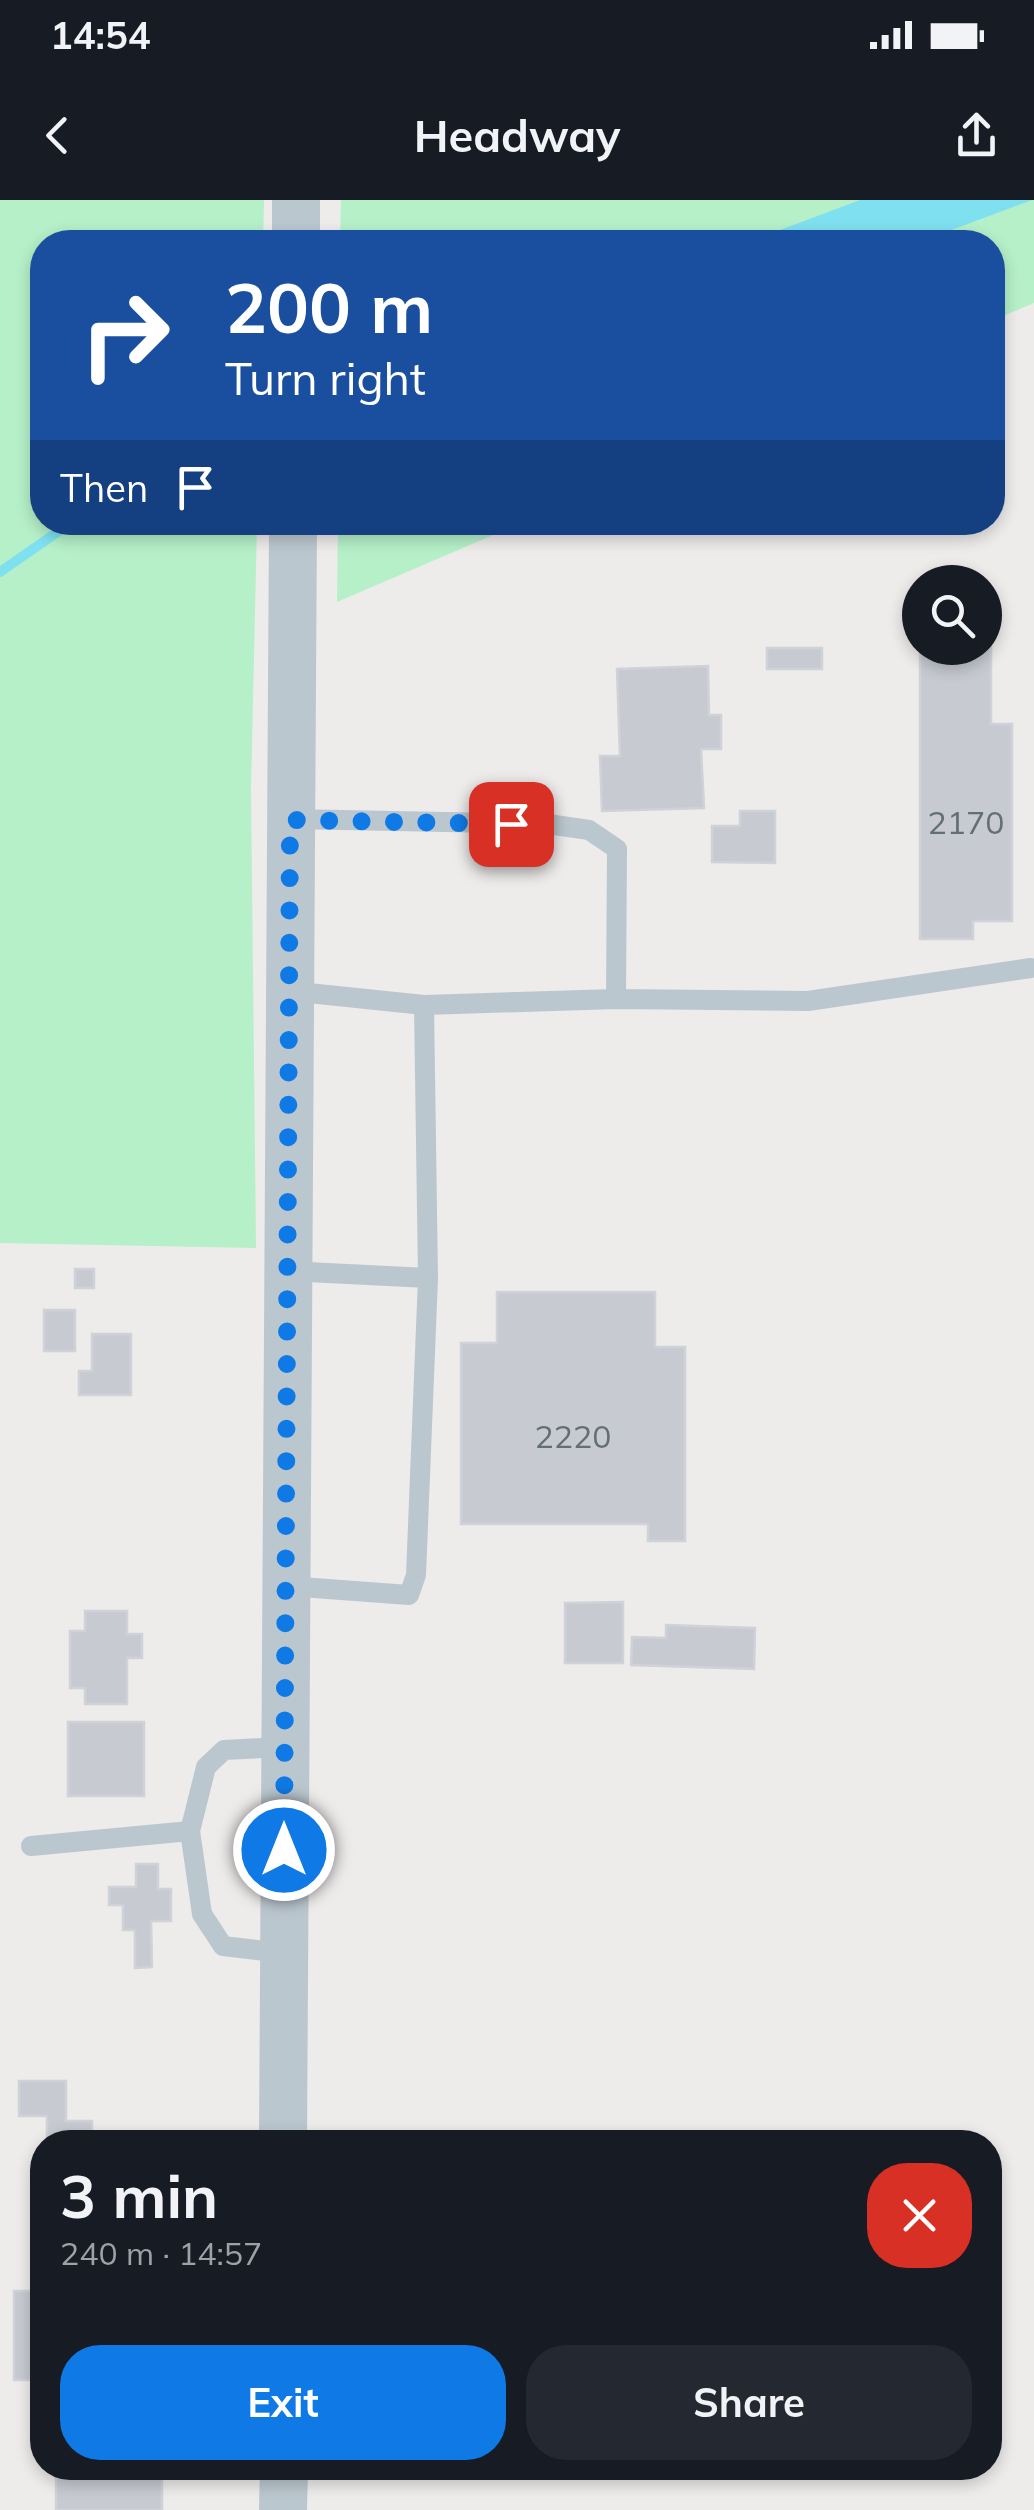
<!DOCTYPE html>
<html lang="en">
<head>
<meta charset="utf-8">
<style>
	body { margin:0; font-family:Mulish,sans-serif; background:#242831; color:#f1f3f6; height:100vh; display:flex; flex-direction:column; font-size:38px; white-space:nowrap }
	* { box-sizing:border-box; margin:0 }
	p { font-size:32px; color:#9ea1a6 }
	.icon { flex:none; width:55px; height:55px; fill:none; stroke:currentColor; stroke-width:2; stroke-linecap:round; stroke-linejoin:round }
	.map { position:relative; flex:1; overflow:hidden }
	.panel { position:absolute; left:30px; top:1930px; width:972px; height:350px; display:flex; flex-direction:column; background:#171b24; border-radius:40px; box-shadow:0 5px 15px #0003 }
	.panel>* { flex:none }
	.top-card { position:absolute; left:30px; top:30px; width:975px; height:305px; border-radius:40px; box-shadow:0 5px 15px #0003; background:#1a4fa0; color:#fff; overflow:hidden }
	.fabs { position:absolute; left:902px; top:365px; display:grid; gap:20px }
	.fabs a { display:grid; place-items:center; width:100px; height:100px; border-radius:50%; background:#171b24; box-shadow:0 5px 15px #0003; font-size:50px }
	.pin { position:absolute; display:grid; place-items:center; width:85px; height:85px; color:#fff; margin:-42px; border-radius:20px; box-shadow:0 5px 15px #0006 }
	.me { position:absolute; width:110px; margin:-55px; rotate:0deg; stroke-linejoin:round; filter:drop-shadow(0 0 8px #0008) }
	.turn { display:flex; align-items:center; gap:35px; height:210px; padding:0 30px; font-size:45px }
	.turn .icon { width:130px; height:130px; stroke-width:2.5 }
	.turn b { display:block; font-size:70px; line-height:85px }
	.then { display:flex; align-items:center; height:95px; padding:0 30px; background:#0003; gap:20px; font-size:38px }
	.round { display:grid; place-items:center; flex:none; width:105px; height:105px; border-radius:40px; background:#242831 }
	.overview { display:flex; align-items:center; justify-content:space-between; height:170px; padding:0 30px }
	h1 { font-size:60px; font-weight:700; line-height:75px }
	.action { display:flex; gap:20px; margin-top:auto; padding:20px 30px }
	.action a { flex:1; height:115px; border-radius:40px; background:#0f7ae5; color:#fff; font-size:40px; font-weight:700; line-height:115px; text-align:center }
	.action a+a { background:#242831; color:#f1f3f6 }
	.status { display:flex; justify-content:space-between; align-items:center; height:70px; padding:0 50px; background:#171b24; direction:ltr }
	.status svg { height:28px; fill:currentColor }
	header { display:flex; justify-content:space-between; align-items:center; height:130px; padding:0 30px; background:#171b24; font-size:45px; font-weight:700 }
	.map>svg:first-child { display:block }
	.green { fill:#b5f0c8 }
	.water { fill:#7fe0f0 }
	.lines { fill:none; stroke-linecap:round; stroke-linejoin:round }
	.stream { stroke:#7fe0f0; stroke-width:10 }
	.building { fill:#c7cad1; stroke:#cfd2d8; stroke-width:2.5 }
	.service { stroke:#bbc7cf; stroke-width:20 }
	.tertiary { stroke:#bbc7cf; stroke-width:48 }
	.route { stroke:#0f7ae5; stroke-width:18; stroke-dasharray:0 32.4 }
	.labels { text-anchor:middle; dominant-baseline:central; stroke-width:10; stroke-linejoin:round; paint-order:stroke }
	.number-label { font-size:32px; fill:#646e77 }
</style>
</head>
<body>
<div class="status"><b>14:54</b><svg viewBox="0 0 49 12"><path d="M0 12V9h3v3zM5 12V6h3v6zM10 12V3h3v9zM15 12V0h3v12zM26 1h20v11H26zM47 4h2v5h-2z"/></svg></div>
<header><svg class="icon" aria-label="back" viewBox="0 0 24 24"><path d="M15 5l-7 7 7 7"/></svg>Headway<svg class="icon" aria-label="share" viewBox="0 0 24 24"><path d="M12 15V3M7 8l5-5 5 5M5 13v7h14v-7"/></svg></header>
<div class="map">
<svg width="1034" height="2310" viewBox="0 0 1034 2310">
	<rect width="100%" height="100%" fill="#eeebeb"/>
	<g class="green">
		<path d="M0 0H264L263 42H42V322L257 323 251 589 256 1048 0 1043Z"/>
		<path d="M341 0H1034V103L993 120 992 42H340Z"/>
		<path d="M338 323V322L521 323 337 402Z"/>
	</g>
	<path class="water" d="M860 0H1032L919 42H748Z"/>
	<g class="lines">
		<path class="stream" d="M0 372 72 322"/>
	</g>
	<g class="building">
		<path d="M920 428V448H985V428H991V524H1012V721H973V739H920Z"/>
		<rect x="767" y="448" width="55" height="21"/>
		<path d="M708 466 709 515H721V549H701L704 608 602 611 600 556H620L617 469Z"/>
		<path d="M740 611H775V663L712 662V626H740Z"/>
		<rect x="75" y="1069" width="19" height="19"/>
		<path d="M497 1092H655V1147H685V1341H648V1324H461V1143H497Z"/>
		<rect x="44" y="1110" width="31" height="41"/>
		<path d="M92 1134H131V1195H79V1171H92Z"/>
		<path d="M623 1402V1463H565V1403Z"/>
		<path d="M85 1411H127V1434H142V1458H127V1504H85V1488H70V1431H85Z"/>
		<path d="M666 1425 755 1428 754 1469 631 1465 632 1437 666 1438Z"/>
		<rect x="68" y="1522" width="76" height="74"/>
		<path d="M136 1664H158V1689H171V1721H151L152 1767 135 1768V1730H123V1705H109V1687H136Z"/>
		<path d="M19 1881H66V1921H92V1942H47V1916H19Z"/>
		<rect x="14" y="2091" width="28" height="89"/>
		<path d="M56 2268H105V2277H162V2310H56Z"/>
	</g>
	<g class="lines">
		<g class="service">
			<path d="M290 619 548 624 589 630 617 649 616 799"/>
			<path d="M289 791 424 805 616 799 808 801 1031 768"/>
			<path d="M287 1071 428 1078"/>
			<path d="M287 1386 409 1395 416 1375 428 1078 424 805"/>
			<path d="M283 1547 224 1550 206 1567 190 1631 202 1714 223 1746 283 1753"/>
			<path d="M31 1646 190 1631"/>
		</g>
		<g class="tertiary">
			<path d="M296 42V0"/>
			<path d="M283 1942 293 322"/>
			<path d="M283 2310 284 2268"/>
		</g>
	</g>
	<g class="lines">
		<path class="route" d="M284 1650 290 620 511 624"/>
	</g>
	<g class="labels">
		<g class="number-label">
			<text x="966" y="622">2170</text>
			<text x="573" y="1236">2220</text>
		</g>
	</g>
</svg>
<div class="fabs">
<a><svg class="icon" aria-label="search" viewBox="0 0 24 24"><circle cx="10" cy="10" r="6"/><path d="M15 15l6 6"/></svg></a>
</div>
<div class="pin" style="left:511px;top:624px;background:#d93025"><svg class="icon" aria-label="arrive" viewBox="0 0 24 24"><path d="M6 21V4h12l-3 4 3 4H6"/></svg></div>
<svg class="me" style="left:284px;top:1650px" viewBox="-20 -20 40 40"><circle r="17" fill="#0f7ae5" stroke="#fff" stroke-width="3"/><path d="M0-11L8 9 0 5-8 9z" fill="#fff"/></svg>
<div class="top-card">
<div class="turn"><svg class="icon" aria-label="right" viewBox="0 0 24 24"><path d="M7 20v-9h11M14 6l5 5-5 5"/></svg><div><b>200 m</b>Turn right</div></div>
<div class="then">Then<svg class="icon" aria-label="arrive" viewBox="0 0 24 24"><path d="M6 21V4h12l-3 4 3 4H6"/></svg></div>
</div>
<section class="panel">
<div class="overview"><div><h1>3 min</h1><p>240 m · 14:57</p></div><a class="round" style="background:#d93025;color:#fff"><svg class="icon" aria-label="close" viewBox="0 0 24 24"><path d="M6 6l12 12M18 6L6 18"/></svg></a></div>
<div class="action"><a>Exit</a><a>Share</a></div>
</section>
</div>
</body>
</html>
